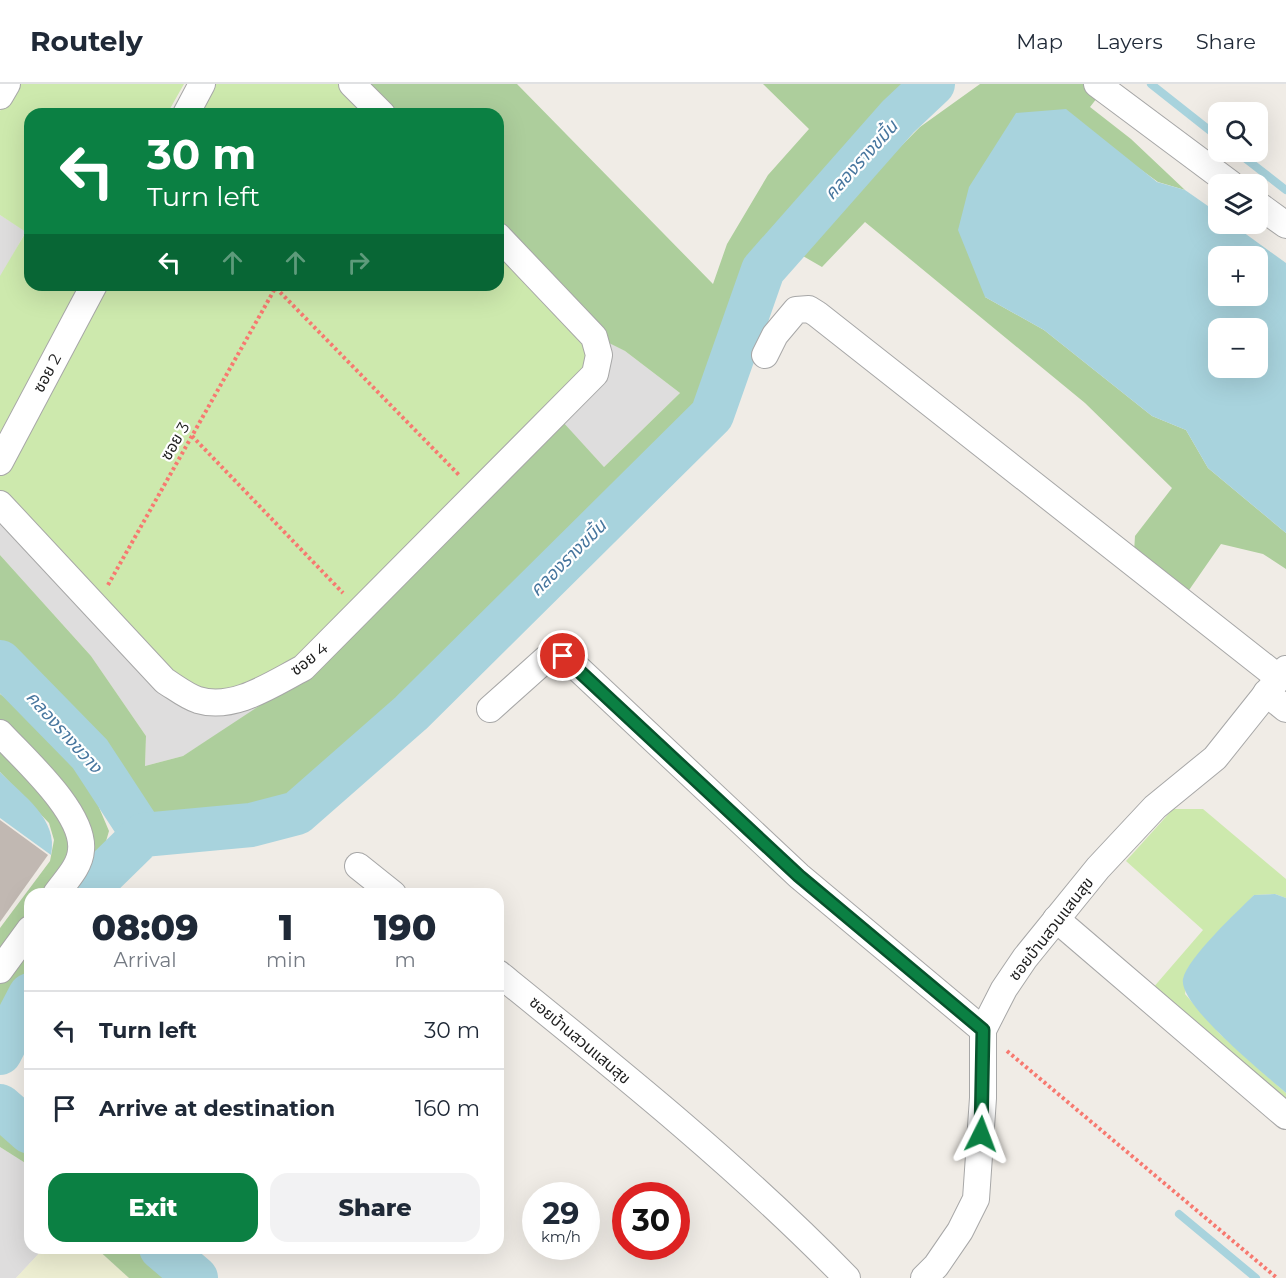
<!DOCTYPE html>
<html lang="en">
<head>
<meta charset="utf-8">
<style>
	body { margin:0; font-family:Montserrat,"Noto Sans Thai",sans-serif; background:#f2f2f3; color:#1f2937; height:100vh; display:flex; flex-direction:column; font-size:22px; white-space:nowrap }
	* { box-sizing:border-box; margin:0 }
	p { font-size:20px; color:#747a83 }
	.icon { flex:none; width:33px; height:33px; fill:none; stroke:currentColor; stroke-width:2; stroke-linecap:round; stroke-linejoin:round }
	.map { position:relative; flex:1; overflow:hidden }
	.panel { position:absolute; left:24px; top:804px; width:480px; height:366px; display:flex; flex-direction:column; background:#fff; border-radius:18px; box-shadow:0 6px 24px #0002 }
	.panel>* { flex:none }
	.hud { position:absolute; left:24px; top:24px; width:480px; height:183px; border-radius:18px; box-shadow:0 6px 24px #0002; background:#0b8043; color:#fff; overflow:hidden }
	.buttons { position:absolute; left:1208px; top:18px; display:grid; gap:12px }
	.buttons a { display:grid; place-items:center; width:60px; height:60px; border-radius:12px; background:#fff; box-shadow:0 6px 24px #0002; font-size:30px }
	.speed { position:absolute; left:522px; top:1098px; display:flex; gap:12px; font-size:30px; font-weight:700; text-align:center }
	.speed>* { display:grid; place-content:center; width:78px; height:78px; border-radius:50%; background:#fff; box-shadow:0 6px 24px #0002; line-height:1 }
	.speed small { font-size:15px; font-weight:400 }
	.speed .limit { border:9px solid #d22; background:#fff; color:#111 }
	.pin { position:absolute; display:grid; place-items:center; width:51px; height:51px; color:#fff; margin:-26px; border:3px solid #fff; border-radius:50%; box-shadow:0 2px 6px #0007 }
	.me { position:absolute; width:66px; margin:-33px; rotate:3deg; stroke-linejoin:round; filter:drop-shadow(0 0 4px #0008) }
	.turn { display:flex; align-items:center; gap:21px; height:126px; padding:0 24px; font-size:27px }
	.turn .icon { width:78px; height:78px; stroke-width:2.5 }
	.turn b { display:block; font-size:42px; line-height:51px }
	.lanes { display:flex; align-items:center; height:57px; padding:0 24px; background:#0003; justify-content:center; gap:30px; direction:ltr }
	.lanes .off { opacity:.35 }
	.eta { display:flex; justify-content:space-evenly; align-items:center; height:102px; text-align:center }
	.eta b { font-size:36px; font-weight:800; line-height:42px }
	.primary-button { display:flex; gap:12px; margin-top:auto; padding:12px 24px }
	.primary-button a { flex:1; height:69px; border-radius:18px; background:#0b8043; color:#fff; font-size:24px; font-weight:800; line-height:69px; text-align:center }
	.primary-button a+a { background:#f2f2f3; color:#1f2937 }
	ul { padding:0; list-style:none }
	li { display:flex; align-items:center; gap:18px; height:78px; padding:0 24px; border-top:2px solid #e0e1e3 }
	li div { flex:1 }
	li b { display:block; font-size:22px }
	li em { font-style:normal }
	header { display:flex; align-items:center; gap:36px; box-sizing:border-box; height:84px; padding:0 30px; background:#fff; border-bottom:2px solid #e0e1e3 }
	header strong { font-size:28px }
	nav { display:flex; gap:33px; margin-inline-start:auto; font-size:21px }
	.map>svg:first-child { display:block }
	.residential { fill:#dedddd }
	.farmland { fill:#edeed2 }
	.grass { fill:#cde9ad }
	.forest { fill:#adce9c }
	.water { fill:#a8d3dd; fill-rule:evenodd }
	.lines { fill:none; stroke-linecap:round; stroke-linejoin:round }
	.stream { stroke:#a8d3dd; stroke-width:8 }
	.river { stroke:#a8d3dd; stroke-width:44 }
	.building { fill:#c1b8b2 }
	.minor-casing { stroke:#a7a7a7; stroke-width:28 }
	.path { stroke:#f77970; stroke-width:4; stroke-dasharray:3 3; stroke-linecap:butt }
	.minor { stroke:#fff; stroke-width:26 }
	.route-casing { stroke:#07532c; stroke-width:15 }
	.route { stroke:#0b8043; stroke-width:10 }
	.labels { text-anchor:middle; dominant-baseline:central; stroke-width:4.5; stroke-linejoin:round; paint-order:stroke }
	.street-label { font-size:16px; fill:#202020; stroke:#fff }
	.water-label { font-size:18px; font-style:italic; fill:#47769e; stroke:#fff }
</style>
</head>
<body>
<header>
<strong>Routely</strong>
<nav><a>Map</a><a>Layers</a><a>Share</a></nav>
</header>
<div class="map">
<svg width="1286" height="1194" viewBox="0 0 1286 1194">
	<rect width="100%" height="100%" fill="#f0ece6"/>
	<g class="residential">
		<path d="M0 131 26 147 1 193 0 192Z"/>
		<path d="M607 258 625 267 680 309 604 383 562 338 291 604 183 672 145 682 146 652 91 572 0 471V411Z"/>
		<path d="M0 1063 30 1082V1164H44L16 1194H0Z"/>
	</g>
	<path class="farmland" d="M44 1164H96L129 1194H16Z"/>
	<g class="grass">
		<path d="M15 0H184L167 30H30V201H498V167L578 250 588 270 582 289 303 575 225 612 195 608 163 585 0 411V192L26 148 0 131V27Z"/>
		<path d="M211 0H338L366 30H196Z"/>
		<path d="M1173 725H1203L1286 795V814L1275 810 1254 811 1189 883 1185 910 1220 950 1286 1009V1022L1152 905 1203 846 1126 777Z"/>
	</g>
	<g class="forest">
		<path d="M369 0H517L713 200 727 160 768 91 809 45 763 0H918L844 84 820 99 778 151 742 203 703 326 649 386 423 606 292 718 202 739 156 737 122 705 0 571V471L91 572 146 652 145 682 183 672 288 603 562 337 604 383 680 309 625 267 607 258 498 140V30H397Z"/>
		<path d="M980 0H1108L1090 23 1131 55 1185 106 1158 98 1122 72 985 213 1044 246 1152 332 1186 346 1208 384 1286 449V485L1263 470 1221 460 1187 509 1134 468 1135 452 1172 404 1085 319 865 138 822 183 796 168 920 43Z"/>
		<path d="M0 610 56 648 78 674 109 747 100 778 79 810H30V885L0 950V844L50 777 54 756 49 739 0 688Z"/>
		<path d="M0 1048 30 1066V1082L0 1063Z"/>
		<path d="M96 1164H145L178 1194H129Z"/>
	</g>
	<g class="water">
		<path d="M1066 25 1157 98 1185 106 1218 129V140H1232L1286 179V449L1208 384 1186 346 1152 332 1044 246 985 213 958 146 969 103 1016 29ZM1218 172H1257V212H1218ZM1218 244H1257V284H1218Z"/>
		<path d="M0 688C23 712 59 735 51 771L0 734Z"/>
		<path d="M1275 810 1286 814V1009C1265 990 1178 921 1183 895 1188 873 1237 828 1254 811Z"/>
	</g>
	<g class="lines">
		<g class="stream">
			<path d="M1151 0 1218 53"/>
			<path d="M1237 68 1286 106"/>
			<path d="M1179 1130 1256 1194"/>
		</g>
		<g class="river">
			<path d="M0 578 90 670 143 751"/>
			<path d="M89 810 98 795 143 751 251 741 297 729 411 629 712 331 763 186 898 33 933 0"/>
			<path d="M0 969 30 911"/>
			<path d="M0 1022 30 1048"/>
			<path d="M161 1164 196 1194"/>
		</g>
	</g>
	<path class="building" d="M0 736 48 771 0 838Z"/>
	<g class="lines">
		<g class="minor-casing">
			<g id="minor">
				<path d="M352 0 382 30"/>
				<path d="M1097 0 1231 100"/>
				<path d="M0 12 7 0"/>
				<path d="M186 30 202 0"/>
				<path d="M1257 120 1286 141"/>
				<path d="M765 271 775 251 796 226 809 225 817 230 1279 594"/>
				<path d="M0 378 94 201"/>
				<path d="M0 420 165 597C175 603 186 612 198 616 234 627 272 600 303 584L595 290 599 271 594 253 498 152"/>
				<path d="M1266 609 1286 625"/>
				<path d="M490 625 547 574 555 571 570 577 799 792 983 946"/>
				<path d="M0 649C24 675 85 729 81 766 80 783 65 797 56 810"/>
				<path d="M358 782 393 810"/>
				<path d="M1056 835 1286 1032"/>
				<path d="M0 886 30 845"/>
				<path d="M498 889C618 986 739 1083 847 1194"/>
				<path d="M924 1194 936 1182 960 1147 976 1115 983 1014V946L1004 905 1025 874 1098 784 1155 723 1215 674 1286 585"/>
			</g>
		</g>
		<g class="path">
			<path d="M276 204 460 392"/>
			<path d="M192 352 343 509"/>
			<path d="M108 501 277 201"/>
			<path d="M1007 967 1277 1194"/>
		</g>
		<use href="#minor" class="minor"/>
	</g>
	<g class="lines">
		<g class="route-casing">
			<path id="route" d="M563 572 799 792 983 946 981 1050"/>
		</g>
		<use href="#route" class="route"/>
	</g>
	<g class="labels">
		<g class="street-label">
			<text transform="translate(47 289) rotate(-62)">ซอย 2</text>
			<text transform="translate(175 357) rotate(-60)">ซอย 3</text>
			<text transform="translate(309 575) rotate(-38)">ซอย 4</text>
			<text transform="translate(1051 845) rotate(-52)">ซอยบ้านสวนแสนสุข</text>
			<text transform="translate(580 956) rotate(40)">ซอยบ้านสวนแสนสุข</text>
		</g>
		<g class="water-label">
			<text transform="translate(861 76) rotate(-48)">คลองรางขมิ้น</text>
			<text transform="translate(568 474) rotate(-45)">คลองรางขมิ้น</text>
			<text transform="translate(64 648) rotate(48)">คลองรางขวาง</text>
		</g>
	</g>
</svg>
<div class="buttons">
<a><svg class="icon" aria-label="search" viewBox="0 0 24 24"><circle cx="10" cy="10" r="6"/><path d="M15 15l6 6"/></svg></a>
<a><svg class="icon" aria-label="layers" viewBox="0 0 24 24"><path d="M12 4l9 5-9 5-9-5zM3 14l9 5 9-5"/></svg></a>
<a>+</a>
<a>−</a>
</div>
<div class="speed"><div>29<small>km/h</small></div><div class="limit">30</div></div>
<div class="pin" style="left:563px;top:572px;background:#d93025"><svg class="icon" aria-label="arrive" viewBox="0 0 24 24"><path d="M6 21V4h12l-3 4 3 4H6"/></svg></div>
<svg class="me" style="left:981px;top:1050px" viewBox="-20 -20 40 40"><path d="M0-17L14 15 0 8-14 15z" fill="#0b8043" stroke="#fff" stroke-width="4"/></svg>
<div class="hud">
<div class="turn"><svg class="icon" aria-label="left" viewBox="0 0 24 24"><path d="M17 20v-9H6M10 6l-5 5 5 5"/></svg><div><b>30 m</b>Turn left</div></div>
<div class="lanes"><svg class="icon" aria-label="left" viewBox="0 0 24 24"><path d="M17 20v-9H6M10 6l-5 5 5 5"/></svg><svg class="icon off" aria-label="ahead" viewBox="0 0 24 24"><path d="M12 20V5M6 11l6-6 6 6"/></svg><svg class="icon off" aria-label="ahead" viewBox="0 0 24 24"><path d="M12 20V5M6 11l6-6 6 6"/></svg><svg class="icon off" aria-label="right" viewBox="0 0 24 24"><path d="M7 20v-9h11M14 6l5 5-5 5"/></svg></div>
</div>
<section class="panel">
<div class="eta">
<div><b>08:09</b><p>Arrival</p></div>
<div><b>1</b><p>min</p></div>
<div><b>190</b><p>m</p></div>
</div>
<ul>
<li><svg class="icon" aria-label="left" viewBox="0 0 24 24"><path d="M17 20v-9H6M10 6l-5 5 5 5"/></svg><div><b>Turn left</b></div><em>30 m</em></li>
<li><svg class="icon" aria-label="arrive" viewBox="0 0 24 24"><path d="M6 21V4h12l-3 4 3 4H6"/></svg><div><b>Arrive at destination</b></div><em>160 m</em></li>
</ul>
<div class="primary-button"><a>Exit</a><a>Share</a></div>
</section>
</div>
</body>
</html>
